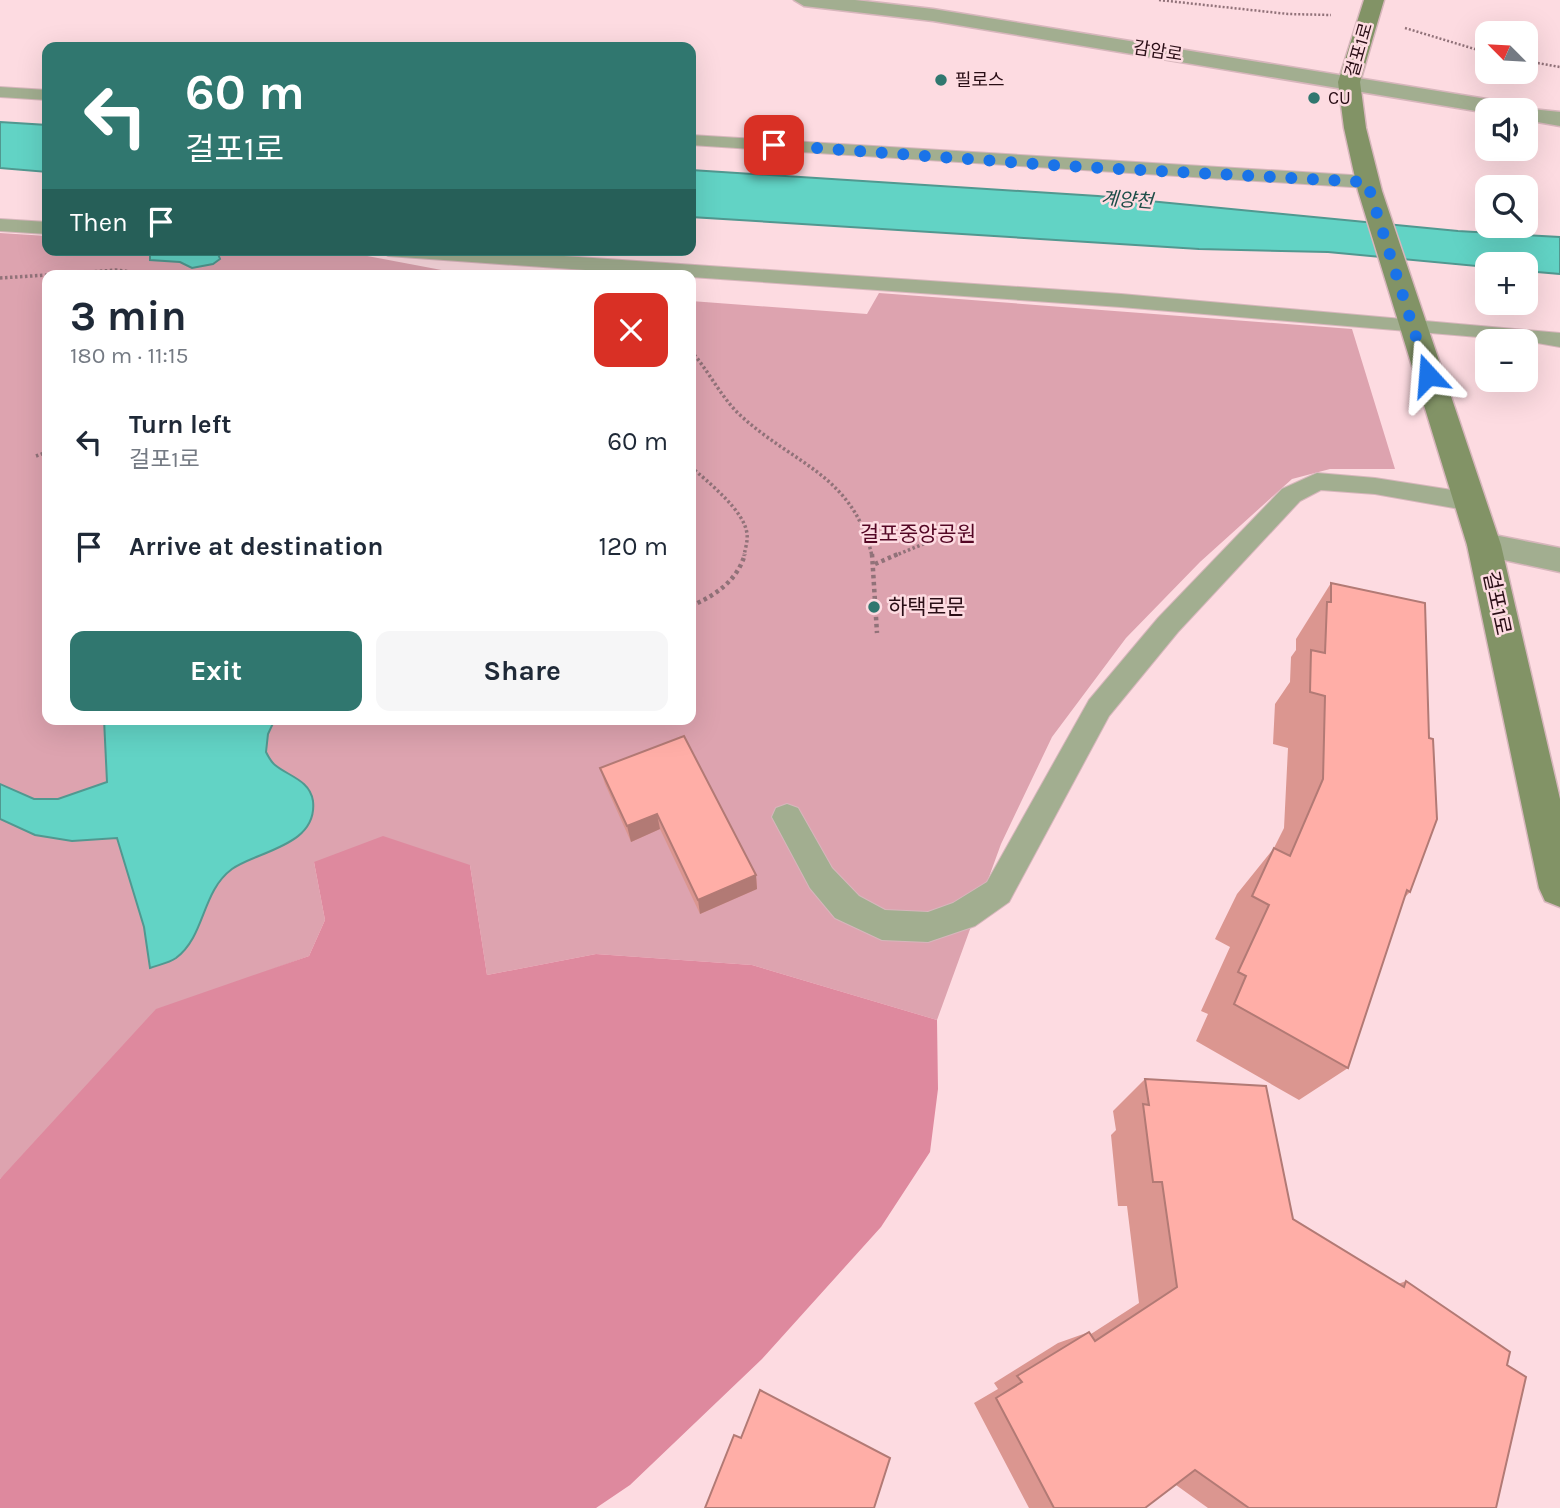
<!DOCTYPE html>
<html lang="en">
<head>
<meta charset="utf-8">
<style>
	body { margin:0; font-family:Karla,"Noto Sans KR",sans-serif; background:#f6f6f7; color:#1f2937; height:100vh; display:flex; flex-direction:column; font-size:26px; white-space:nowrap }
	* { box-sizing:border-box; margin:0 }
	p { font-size:23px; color:#747a83 }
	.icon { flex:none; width:38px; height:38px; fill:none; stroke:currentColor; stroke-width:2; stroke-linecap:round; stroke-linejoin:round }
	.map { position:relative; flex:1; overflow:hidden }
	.sheet { position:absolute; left:42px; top:270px; width:654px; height:455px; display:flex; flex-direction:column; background:#fff; border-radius:14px; box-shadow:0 7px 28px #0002 }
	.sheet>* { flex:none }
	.hud { position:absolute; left:42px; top:42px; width:654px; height:214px; border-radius:14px; box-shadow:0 7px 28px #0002; background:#30776f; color:#fff; overflow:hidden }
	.needle { width:46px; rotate:294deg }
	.fabs { position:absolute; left:1475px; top:21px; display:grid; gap:14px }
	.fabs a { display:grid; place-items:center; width:63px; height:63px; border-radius:14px; background:#fff; box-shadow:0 7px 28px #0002; font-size:35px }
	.pin { position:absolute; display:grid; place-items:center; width:60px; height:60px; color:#fff; margin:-30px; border-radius:14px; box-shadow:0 4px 10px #0006 }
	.me { position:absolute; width:77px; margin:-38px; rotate:341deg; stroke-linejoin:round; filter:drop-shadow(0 0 5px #0008) }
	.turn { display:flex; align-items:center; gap:24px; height:147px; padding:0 28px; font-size:32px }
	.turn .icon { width:91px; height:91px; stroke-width:2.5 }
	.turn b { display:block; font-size:49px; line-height:60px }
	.then { display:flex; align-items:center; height:66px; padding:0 28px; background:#0003; gap:14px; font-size:26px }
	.round { display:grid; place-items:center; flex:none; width:74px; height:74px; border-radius:14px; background:#f6f6f7 }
	.head { display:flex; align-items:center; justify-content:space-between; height:119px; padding:0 28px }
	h1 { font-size:42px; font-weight:700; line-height:52px }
	.primary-button { display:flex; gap:14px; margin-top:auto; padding:14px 28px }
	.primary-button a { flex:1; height:80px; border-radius:14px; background:#30776f; color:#fff; font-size:28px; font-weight:700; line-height:80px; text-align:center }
	.primary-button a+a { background:#f6f6f7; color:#1f2937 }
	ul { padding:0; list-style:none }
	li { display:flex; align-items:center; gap:21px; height:105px; padding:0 28px }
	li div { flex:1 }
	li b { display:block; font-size:26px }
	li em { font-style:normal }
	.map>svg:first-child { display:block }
	.green { fill:#dda3af }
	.forest { fill:#de899e }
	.water { fill:#62d3c5; stroke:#519890; stroke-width:2 }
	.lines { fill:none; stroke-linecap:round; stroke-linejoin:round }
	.lane-casing { stroke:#d7b6bc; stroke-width:2 }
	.street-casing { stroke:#d7b6bc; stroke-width:3 }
	.secondary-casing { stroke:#d7b6bc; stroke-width:3 }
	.path-far2 { stroke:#917279; stroke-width:2.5; stroke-dasharray:2 2; stroke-linecap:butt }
	.path-far1 { stroke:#917279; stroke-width:3.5; stroke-dasharray:2.5 2.5; stroke-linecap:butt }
	.path { stroke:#917279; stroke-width:4.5; stroke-dasharray:3.5 3.5; stroke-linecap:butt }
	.lane { fill:#a2ae90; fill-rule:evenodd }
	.street { fill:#a2ae90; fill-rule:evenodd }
	.secondary { fill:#829366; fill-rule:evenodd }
	.wall { fill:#db9690 }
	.shaded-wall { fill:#b27a75 }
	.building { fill:#ffaea7; stroke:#b27a75; stroke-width:2 }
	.route { stroke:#1a73e8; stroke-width:12; stroke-dasharray:0 21.6 }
	.poi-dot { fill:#30776f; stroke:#fddbe1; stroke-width:2.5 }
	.labels { text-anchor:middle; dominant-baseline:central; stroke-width:5; stroke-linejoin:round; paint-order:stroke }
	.far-street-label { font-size:18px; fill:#290d15; stroke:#fddbe1 }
	.far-poi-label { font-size:18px; fill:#290d15; stroke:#fddbe1; text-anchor:start }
	.far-water-label { font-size:19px; font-style:italic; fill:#1b4d47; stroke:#fddbe1 }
	.park-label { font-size:21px; fill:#530624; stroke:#fddbe1 }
	.street-label { font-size:21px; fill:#290d15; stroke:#fddbe1 }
	.poi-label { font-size:21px; fill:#290d15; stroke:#fddbe1; text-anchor:start }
</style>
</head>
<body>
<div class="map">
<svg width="1560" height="1508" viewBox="0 0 1560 1508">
	<rect width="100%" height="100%" fill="#fddbe1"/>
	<path class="green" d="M0 233 47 236V250H273L362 255 468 275H47V719H691V301L867 314 879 293 1352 329 1395 469H1330L1292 479 1200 562 1126 638 1052 737 1001 844 937 1020 752 965 596 954 487 975 470 865 314 862 325 920 309 956 240 981 0 1179Z"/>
	<path class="forest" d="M383 836 470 865 487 975 596 954 752 965 937 1020 938 1089 930 1152 881 1227 762 1359 630 1485 596 1508H0V1179L156 1009 309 956 325 920 314 862Z"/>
	<g class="water">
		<path d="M0 122 47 125V172L0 168Z"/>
		<path d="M691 170 1098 196 1458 231 1560 237V274L1526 271V264H1488L1487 267 1328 252 1199 249 691 217Z"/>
		<path d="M156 250 218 254 220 259 213 264 192 268 180 262 150 260V255Z"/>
		<path d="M104 719H275L268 734 266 752C268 756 271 762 275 765 288 776 310 780 313 801 318 846 257 851 232 869 201 892 206 935 176 958 169 963 158 965 150 968L144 927 117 838 72 841 35 835 0 819V784L34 799H58L107 782Z"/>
	</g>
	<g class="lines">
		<g class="lane-casing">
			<g id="lane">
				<path d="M0 87 47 90V100L0 97Z"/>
				<path d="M691 135 1367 176 1376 182 1367 188 691 145Z"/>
				<path d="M0 219 47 222V234L0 231Z"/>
				<path d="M378 250H476L1121 294 1560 333V347L1526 341 1121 307 691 277V275H656L388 256Z"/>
				<path d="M1317 473 1375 478 1471 493 1480 496 1483 502 1480 508 1471 511 1375 494 1321 490 1300 501 1178 632 1109 716 1009 902 975 926 928 942 882 940 835 918 810 888 772 817 776 808 787 804 798 808 832 868 859 896 885 910 928 912 953 903 987 882 1089 700 1158 618 1282 489Z"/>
			</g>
		</g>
		<g class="street-casing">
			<g id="street">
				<path d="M794 0H855L933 9 1511 103 1521 108 1560 112V126L1526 120V110H1488V113L933 21 804 6Z"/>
				<path d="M1484 533 1560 548V572L1472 553 1467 545 1472 537Z"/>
			</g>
		</g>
		<g class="secondary-casing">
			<path id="secondary" d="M1364 0H1384L1360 82 1366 128 1382 191 1501 545 1560 799V907L1545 901 1539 888 1467 545 1358 191 1344 128 1338 82Z"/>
		</g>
		<g class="path-far2">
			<path d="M1159 0 1288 14 1331 15"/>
			<path d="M1405 28 1488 53"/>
			<path d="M1526 61 1560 67"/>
		</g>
		<g class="path-far1">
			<path d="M50 275 116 270 156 275"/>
			<path d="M0 278 47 275"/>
			<path d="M691 351C709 371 720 396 740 415 794 465 853 474 872 556"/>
			<path d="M36 456 47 452"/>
			<path d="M691 467C707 481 745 511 747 534 748 541 745 549 744 556"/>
			<path d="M894 556 933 540"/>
		</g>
		<g class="path">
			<path d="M872 554 877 633"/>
			<path d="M875 564 898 554"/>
			<path d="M691 606C716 595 737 581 745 554"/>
		</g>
		<use href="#lane" class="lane"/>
		<use href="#street" class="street"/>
		<use href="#secondary" class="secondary"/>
	</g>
	<g class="wall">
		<path d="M1331 583 1410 892 1405 897 1348 1068 1299 1100 1196 1041 1208 1014 1201 1011 1230 947 1215 939 1237 894 1274 848 1284 828 1288 748 1273 744 1275 704 1290 682 1291 657 1296 650V639Z"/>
		<path d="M600 768 756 875 757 889 700 914 660 829 631 842 605 784Z"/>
		<path d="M1145 1079 1293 1219 1398 1284 1406 1281 1507 1365 1496 1508H1208L1176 1485 1145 1508H1029L974 1403 998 1389 994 1383 1058 1343 1089 1332 1091 1334 1139 1303 1127 1206H1118L1111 1135 1116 1130 1113 1111Z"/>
	</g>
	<g class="shaded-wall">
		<path d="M657 814 660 829 631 842 627 826Z"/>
		<path d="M756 875 757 889 700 914 698 900Z"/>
	</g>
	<g class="building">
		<path d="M1331 583 1425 603 1429 738 1433 739 1437 819 1410 892 1407 890 1348 1068 1234 1004 1246 976 1238 972 1269 905 1252 896 1274 848 1290 856 1323 779 1325 696 1310 692 1311 650 1325 653 1327 602H1331Z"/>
		<path d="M684 736 756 875 698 900 657 814 627 826 600 768Z"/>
		<path d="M1145 1079 1266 1086 1293 1219 1404 1287 1406 1281 1510 1352 1507 1365 1526 1377 1496 1508H1249L1195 1470 1145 1508H1054L996 1398 1022 1382 1017 1376 1089 1332 1095 1341 1177 1287 1162 1182H1153L1143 1104 1149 1105Z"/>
		<path d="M760 1390 890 1458 874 1508H705L734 1435 741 1438Z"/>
	</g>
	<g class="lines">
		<path class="route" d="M774 145 1064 166 1367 182 1428 375"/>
	</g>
	<g class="poi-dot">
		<circle cx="941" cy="80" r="7"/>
		<circle cx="1314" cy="98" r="7"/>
		<circle cx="874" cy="607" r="7"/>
	</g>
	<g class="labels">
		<g class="far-street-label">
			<text transform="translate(1359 50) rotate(-74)">걸포1로</text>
			<text transform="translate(1158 51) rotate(9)">감암로</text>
		</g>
		<g class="far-poi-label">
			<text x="955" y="80">필로스</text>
			<text x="1328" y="98">CU</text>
		</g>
		<g class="far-water-label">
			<text transform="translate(1127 200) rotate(4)">계양천</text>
		</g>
		<g class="park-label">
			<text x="918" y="534">걸포중앙공원</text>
		</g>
		<g class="street-label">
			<text transform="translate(1497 603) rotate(78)">걸포1로</text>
		</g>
		<g class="poi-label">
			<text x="888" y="607">하택로문</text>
		</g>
	</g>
</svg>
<div class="fabs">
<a><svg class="needle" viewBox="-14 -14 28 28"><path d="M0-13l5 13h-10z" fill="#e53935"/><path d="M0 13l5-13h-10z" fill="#747a83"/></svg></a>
<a><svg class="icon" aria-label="sound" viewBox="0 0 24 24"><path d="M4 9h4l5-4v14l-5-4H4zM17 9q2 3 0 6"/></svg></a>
<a><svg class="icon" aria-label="search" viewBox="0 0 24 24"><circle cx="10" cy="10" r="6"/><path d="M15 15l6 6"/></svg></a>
<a>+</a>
<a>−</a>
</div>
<div class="pin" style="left:774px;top:145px;background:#d93025"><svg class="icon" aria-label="arrive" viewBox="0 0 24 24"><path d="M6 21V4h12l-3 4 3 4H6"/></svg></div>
<svg class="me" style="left:1428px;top:375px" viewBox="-20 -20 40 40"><path d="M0-17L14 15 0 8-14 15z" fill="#1a73e8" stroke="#fff" stroke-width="4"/></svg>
<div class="hud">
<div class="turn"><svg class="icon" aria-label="left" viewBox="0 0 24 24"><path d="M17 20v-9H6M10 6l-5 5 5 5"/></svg><div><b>60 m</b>걸포1로</div></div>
<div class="then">Then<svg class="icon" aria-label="arrive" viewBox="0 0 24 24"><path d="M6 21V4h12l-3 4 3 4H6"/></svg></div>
</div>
<section class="sheet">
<div class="head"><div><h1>3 min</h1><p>180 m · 11:15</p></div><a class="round" style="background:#d93025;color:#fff"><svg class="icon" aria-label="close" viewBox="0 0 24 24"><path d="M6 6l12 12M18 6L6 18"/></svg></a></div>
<ul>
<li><svg class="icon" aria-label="left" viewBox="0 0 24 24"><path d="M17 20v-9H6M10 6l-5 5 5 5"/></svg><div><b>Turn left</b><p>걸포1로</p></div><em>60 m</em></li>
<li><svg class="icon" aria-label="arrive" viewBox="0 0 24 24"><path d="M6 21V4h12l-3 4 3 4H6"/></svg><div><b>Arrive at destination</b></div><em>120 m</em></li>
</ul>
<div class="primary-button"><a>Exit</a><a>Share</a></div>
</section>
</div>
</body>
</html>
